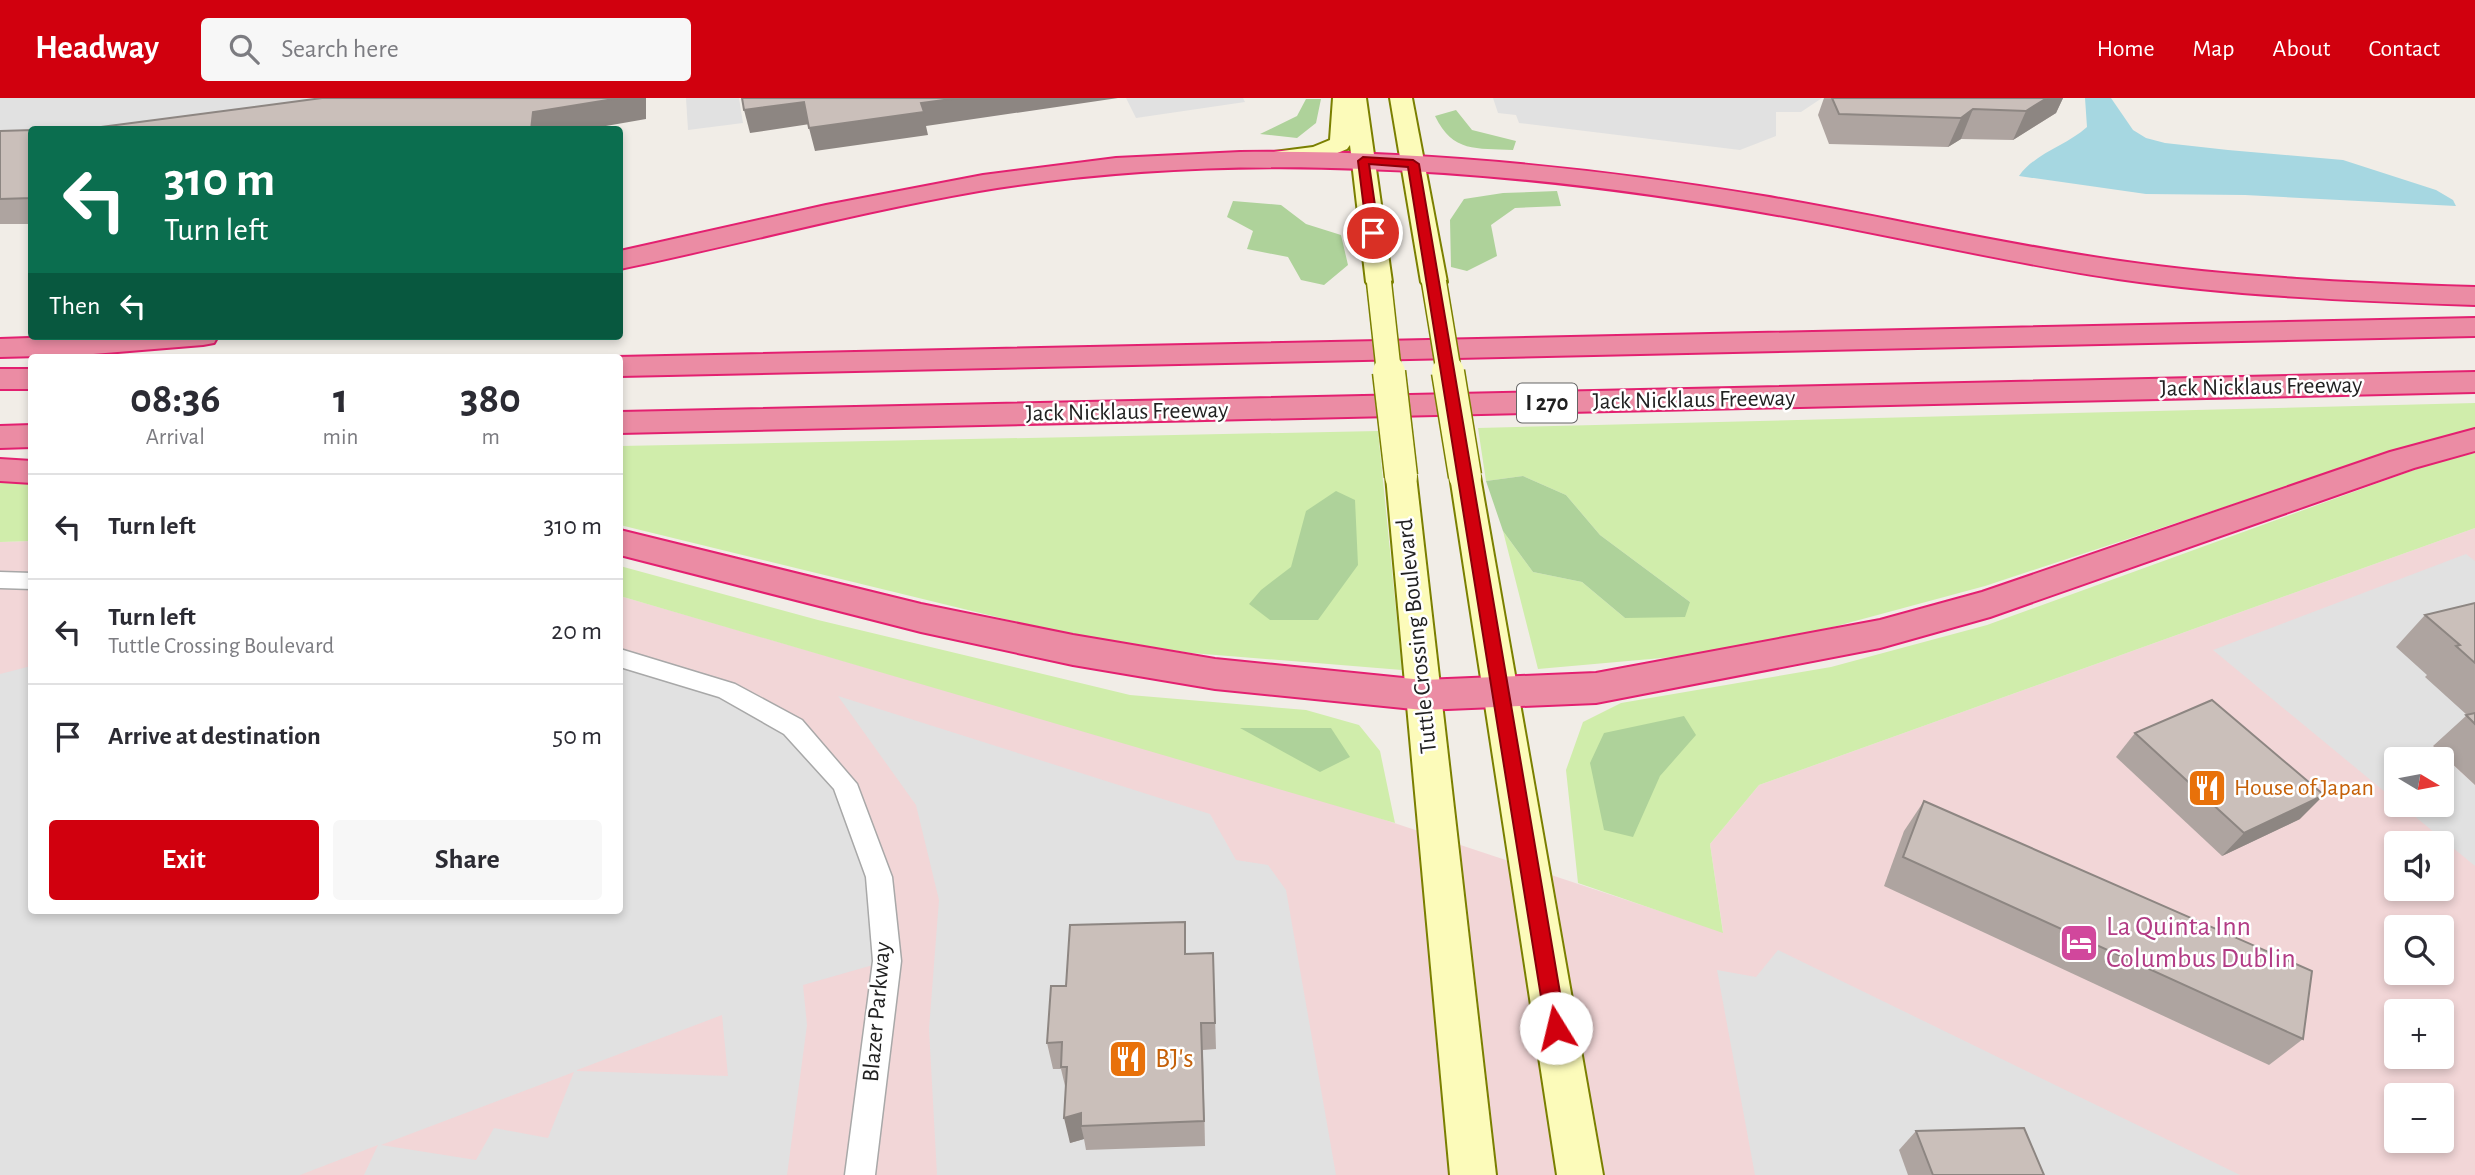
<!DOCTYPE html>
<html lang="en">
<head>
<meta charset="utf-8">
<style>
	body { margin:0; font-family:"Alegreya Sans",sans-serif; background:#f7f7f7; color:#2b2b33; height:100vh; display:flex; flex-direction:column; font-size:26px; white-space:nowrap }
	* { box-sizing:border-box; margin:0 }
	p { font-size:23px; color:#7c7c81 }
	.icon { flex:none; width:38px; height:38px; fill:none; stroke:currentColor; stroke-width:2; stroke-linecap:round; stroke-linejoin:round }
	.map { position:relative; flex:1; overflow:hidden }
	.drawer { position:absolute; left:28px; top:256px; width:595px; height:560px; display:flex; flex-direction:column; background:#fff; border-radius:7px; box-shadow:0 4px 10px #0003 }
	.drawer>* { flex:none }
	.hud { position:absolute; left:28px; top:28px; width:595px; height:214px; border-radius:7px; box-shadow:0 4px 10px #0003; background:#0b6e4f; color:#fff; overflow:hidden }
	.needle { width:46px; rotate:100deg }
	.tools { position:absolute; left:2384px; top:649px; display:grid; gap:14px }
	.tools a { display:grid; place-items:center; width:70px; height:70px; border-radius:7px; background:#fff; box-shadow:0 4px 10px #0003; font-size:35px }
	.pin { position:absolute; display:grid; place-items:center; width:60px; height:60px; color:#fff; margin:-30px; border:4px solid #fff; border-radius:50%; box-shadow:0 2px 7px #0007 }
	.me { position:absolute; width:77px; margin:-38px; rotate:351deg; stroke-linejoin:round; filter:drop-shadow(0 0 5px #0008) }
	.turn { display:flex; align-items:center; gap:24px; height:147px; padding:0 21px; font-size:32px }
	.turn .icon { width:91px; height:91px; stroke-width:2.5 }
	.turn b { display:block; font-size:49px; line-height:60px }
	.then { display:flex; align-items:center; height:66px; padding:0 21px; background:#0003; gap:14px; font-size:26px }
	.eta { display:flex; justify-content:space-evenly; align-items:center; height:119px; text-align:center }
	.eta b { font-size:42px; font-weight:600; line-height:49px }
	.cta { display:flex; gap:14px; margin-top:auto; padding:14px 21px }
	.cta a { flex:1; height:80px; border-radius:7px; background:#d1000e; color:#fff; font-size:28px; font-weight:600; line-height:80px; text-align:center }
	.cta a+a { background:#f7f7f7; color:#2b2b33 }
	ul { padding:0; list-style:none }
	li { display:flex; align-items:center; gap:21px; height:105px; padding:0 21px; border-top:2px solid #e1e1e2 }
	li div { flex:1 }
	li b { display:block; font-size:26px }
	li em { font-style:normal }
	header { display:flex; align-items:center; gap:42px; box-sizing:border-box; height:98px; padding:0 35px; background:#d1000e; color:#fff }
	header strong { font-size:33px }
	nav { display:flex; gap:38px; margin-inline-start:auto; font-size:24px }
	.search { width:490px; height:63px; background:#f7f7f7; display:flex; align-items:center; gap:18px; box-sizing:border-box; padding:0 24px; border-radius:7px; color:#7c7c81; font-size:26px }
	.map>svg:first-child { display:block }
	.commercial { fill:#f2d6d7; fill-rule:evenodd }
	.grass { fill:#d0edab }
	.forest { fill:#aed29a }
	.parking { fill:#e1e1e1; fill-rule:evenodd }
	.water { fill:#a6d7e1 }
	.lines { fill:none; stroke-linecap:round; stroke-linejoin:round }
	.street-casing { stroke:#a8a8a8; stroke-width:3 }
	.secondary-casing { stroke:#7a7f00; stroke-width:4 }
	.highway-casing { stroke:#e32070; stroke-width:4 }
	.street { fill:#fff; fill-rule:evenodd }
	.secondary { fill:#fcfbba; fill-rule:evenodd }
	.highway { fill:#eb8ca4; fill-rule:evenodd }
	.secondary-bridge-far1-casing { stroke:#7a7f00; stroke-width:27; stroke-linecap:butt }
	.secondary-bridge-casing { stroke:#7a7f00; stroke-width:35; stroke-linecap:butt }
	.secondary-bridge-far1 { stroke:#fcfbba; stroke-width:24 }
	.secondary-bridge { stroke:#fcfbba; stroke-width:32 }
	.wall { fill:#aea4a0 }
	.shaded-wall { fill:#8d8682 }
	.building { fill:#cabfba; stroke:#8d8682; stroke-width:2 }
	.route { fill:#d1000e; stroke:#880009; stroke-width:2 }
	.labels { text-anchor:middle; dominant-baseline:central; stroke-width:5; stroke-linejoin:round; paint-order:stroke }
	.shield { fill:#fff; stroke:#646464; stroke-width:2 }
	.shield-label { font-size:23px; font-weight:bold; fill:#212121 }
	.street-label { font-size:24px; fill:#212121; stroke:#fff }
	.food-label { font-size:24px; fill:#c56008; stroke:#fff; text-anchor:start }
	.near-hotel-label { font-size:28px; fill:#b23c85; stroke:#fff; text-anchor:start }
	.near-food-label { font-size:28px; fill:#c56008; stroke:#fff; text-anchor:start }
</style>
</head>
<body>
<header>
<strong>Headway</strong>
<div class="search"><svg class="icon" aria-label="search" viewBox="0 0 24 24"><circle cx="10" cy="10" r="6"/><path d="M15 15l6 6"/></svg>Search here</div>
<nav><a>Home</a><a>Map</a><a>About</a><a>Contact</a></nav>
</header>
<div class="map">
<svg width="2475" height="1077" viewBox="0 0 2475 1077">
	<rect width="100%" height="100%" fill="#f1ede7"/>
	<path class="commercial" d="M2475 430V1077H0V444L31 443 32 812H620V498L1340 707 1723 834 1710 746 1759 687ZM2396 662H2441V707H2396ZM2396 746H2441V791H2396ZM2396 830H2441V875H2396ZM2396 914H2441V959H2396ZM2396 998H2441V1043H2396Z"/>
	<g class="grass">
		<path d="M2475 305V332L2343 370 1985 488 1833 529 1707 556 1538 571 1503 433 1533 474 1582 484 1625 520 1690 504 1600 437 1566 397 1523 378 1486 383 1478 330Z"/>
		<path d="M1378 333 1402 572 1191 555 1054 533 620 427V348Z"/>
		<path d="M2475 355V430L1759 687 1710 746 1723 835 1578 785 1566 672 1583 624 1621 605 1831 569 1987 527 2433 365Z"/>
		<path d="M0 383 31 384V443L0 444Z"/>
		<path d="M620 468 818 522 1130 597 1306 612 1359 627 1380 653 1395 725 620 498Z"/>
	</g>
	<g class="forest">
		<path d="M1306 1H1321L1316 25 1297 40 1260 36 1297 18Z"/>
		<path d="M1456 12 1472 32 1516 43 1513 52C1476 50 1453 55 1435 18Z"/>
		<path d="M1557 93 1561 108 1515 110 1491 127 1497 158 1467 173 1451 169 1450 122 1464 101 1503 95Z"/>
		<path d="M1233 103 1281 107 1306 126 1341 137 1348 167 1324 187 1301 182 1288 159 1247 151 1253 133 1227 119Z"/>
		<path d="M1523 378 1566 397 1600 437 1690 504 1685 519 1625 520 1582 484 1533 474 1503 433 1486 383Z"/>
		<path d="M1336 393 1355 402 1358 467 1318 522H1270L1249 506 1261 492 1291 469 1306 413Z"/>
		<path d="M1684 618 1696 637 1660 678 1633 739 1604 732 1590 665 1604 635Z"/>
		<path d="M1240 630H1331L1350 659 1320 674Z"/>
	</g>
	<g class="parking">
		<path d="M0 0H394L149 31 32 32 31 35 0 36Z"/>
		<path d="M686 0H739L743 25 688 32Z"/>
		<path d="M1126 0H1243L1245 4 1136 20Z"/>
		<path d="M1493 0H1822L1801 14H1776V38L1740 52 1519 25 1516 17 1498 15Z"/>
		<path d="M2466 456 2475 463V548L2429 578 2475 625 2433 648 2475 687V768L2401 707H2441V662H2396V703L2213 552Z"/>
		<path d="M620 560 727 592 793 629 845 686 887 863 803 887 807 927 787 1077H364L378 1047 300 1077H0V576L31 568 32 812H620ZM722 917 728 978 577 973V972ZM574 974 548 1040 494 1030 476 1062 381 1047Z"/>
		<path d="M838 598 1210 716 1236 762 1268 767 1286 792 1336 1077H937L929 931 939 802 916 707Z"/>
		<path d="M1778 852 2240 1077H1755L1717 872 1756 879Z"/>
	</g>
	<path class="water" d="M2085 0H2111L2133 32 2146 40 2165 45 2228 52 2343 62 2436 92 2453 102 2456 108 2245 97 2146 96 2019 78C2035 55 2066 48 2087 29Z"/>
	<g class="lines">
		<g class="street-casing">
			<g id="street">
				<path d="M0 474 32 475V491L0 490Z"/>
				<path d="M620 551 735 586 802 622 857 686 892 779 901 863 875 1077H845L873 863 866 779 834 691 784 636 719 599 620 569Z"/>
			</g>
		</g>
		<g class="secondary-casing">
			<g id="secondary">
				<path d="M1333 0H1366L1392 184 1388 189 1379 192 1370 189 1366 184 1350 47 1347 51C1324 61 1292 71 1267 65L1264 60 1267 55 1313 49 1330 42Z"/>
				<path d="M1390 0H1412L1447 184 1443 189 1434 192 1425 189 1421 184Z"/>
				<path d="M1401 368 1412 371 1416 378 1496 1077H1450L1386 378 1390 371Z"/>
				<path d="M1465 368 1476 371 1480 378 1603 1077H1557L1450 378 1454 371Z"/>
			</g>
		</g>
		<g class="highway-casing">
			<g id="highway">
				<path d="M1240 54C1416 52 1590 69 1763 98 1882 118 2000 146 2120 163 2237 180 2356 185 2475 189V207C2356 203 2236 198 2118 181 2019 166 1921 144 1822 125 1671 97 1518 76 1364 71 1235 66 1106 72 979 93 858 114 740 146 620 171V153L826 107 983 77 1116 60Z"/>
				<path d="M2475 220V238L620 278 617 259Z"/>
				<path d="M89 238H218L214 245 203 247 81 257 0 259V241Z"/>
				<rect x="0" y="271" width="32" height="20"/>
				<path d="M2475 274V294L620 335V314Z"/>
				<path d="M32 327V349L0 350V328Z"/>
				<path d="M2475 331V353L2414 370 1990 519 1880 550 1596 605 1423 612 1215 591 1073 567 921 534 620 457V432L921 506 1073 537 1215 561 1423 582 1596 575 1880 522 1982 494 2390 354Z"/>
				<path d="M0 361 32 363V385L0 383Z"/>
			</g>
		</g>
		<use href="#street" class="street"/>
		<use href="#secondary" class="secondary"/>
		<use href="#highway" class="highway"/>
		<g class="secondary-bridge-far1-casing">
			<g id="secondary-bridge-far1">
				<path d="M1379 184 1389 275"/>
				<path d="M1434 184 1449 275"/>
			</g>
		</g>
		<g class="secondary-bridge-casing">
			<g id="secondary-bridge">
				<path d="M1389 274 1401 378"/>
				<path d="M1448 274 1465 378"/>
			</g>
		</g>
		<use href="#secondary-bridge-far1" class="secondary-bridge-far1"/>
		<use href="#secondary-bridge" class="secondary-bridge"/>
	</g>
	<g class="wall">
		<path d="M1824 0H2063L2056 15 2013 42 1961 41 1948 49 1829 46 1818 17Z"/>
		<path d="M32 32V126H0V33Z"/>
		<path d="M2475 505V687L2433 648 2467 617 2425 579 2427 577 2396 549 2425 517Z"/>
		<path d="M2135 635 2300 721 2222 758 2116 659Z"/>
		<path d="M1924 703 2303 941 2269 967 1884 788 1904 733Z"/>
		<path d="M1213 855 1216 951 1203 952 1205 1048 1086 1052 1084 1041 1070 1045 1066 992 1061 971H1053L1047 945 1066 888Z"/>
		<path d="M1916 1033 2044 1077H1908L1899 1052Z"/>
	</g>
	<g class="shaded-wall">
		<path d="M620 0H646V21L583 32H531L533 14Z"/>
		<path d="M959 0H1118L926 28 928 37 815 53 809 30 921 5Z"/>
		<path d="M2040 0H2063L2056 15 2013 42 2026 13Z"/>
		<path d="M804 4 810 26 750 35 744 12Z"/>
		<path d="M1973 11 1961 41 1948 49 1961 20Z"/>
		<path d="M2324 697 2300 721 2222 758 2244 735Z"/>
		<path d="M1081 1015V1028L1084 1041 1070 1045 1064 1020Z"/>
	</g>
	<g class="building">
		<path d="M322 0H620L533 14 531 32H78Z"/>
		<path d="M742 0H959L921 5 924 14 809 30 804 4 744 12Z"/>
		<path d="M1832 0H2047L2026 13 1973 11 1961 20 1839 16Z"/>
		<path d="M32 32V100L0 101V33Z"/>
		<path d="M2475 505V565L2456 548 2460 547 2425 517Z"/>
		<path d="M2212 602 2324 697 2244 735 2135 635Z"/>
		<path d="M2475 615V626L2466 617Z"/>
		<path d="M1924 703 2312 873 2303 941 1903 759Z"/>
		<path d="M1185 824V856L1213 855 1215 925H1201L1204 1023 1081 1028V1015L1064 1020 1067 969H1061L1062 944 1047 945 1051 888H1066L1070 827Z"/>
		<path d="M2024 1030 2044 1077H1933L1916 1033Z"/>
	</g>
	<path class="route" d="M1363 59 1413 62 1419 66 1566 930 1564 937 1556 940 1549 937 1546 930 1408 69 1369 66 1379 135 1373 139 1367 135 1358 63Z"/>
	<defs>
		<g id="restaurant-square" transform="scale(2.0125)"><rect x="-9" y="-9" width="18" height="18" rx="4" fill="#e8710a" stroke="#fff"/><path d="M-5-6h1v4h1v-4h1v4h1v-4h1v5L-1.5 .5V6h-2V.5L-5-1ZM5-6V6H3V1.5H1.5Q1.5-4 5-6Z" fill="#fff"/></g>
		<g id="hotel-square" transform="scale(2.0125)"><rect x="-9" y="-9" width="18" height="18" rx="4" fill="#d1479c" stroke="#fff"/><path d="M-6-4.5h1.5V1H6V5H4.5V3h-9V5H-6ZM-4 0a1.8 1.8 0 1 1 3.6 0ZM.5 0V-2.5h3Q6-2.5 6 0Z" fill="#fff"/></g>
	</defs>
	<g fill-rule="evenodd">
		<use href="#restaurant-square" x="2207" y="690"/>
		<use href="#hotel-square" x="2079" y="845"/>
		<use href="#restaurant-square" x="1128" y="961"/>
	</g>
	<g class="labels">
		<rect class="shield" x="1517" y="285.5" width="60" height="39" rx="5"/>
		<g class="shield-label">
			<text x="1547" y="305">I 270</text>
		</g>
		<g class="street-label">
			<text transform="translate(2261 289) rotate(-1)">Jack Nicklaus Freeway</text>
			<text transform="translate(1694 302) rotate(-1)">Jack Nicklaus Freeway</text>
			<text transform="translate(1127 314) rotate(-1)">Jack Nicklaus Freeway</text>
			<text transform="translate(1417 538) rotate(-96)">Tuttle Crossing Boulevard</text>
			<text transform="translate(877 914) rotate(-85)">Blazer Parkway</text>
		</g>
		<g class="food-label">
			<text x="2234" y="690">House of Japan</text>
		</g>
		<g class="near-hotel-label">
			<text x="2106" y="829">La Quinta Inn<tspan x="2106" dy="32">Columbus Dublin</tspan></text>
		</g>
		<g class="near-food-label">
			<text x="1155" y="961">BJ's</text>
		</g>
	</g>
</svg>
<div class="tools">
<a><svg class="needle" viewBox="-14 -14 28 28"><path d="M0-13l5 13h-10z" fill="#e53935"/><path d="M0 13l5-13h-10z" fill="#7c7c81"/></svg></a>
<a><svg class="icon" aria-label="sound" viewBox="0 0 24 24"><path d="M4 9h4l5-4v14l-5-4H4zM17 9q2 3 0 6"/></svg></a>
<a><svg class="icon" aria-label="search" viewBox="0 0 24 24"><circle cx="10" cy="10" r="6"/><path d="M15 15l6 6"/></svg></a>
<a>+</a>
<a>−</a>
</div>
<div class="pin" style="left:1373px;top:135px;background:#d93025"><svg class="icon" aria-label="arrive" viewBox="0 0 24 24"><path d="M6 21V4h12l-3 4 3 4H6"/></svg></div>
<svg class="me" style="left:1556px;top:930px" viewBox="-20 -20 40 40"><circle r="19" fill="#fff"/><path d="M0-13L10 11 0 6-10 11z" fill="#d1000e"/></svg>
<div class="hud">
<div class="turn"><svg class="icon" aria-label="left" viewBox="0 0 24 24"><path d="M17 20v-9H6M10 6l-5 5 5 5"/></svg><div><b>310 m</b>Turn left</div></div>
<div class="then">Then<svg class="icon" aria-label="left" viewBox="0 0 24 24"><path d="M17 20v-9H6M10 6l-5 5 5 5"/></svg></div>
</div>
<section class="drawer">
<div class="eta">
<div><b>08:36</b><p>Arrival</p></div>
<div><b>1</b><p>min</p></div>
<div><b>380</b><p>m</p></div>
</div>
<ul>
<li><svg class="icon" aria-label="left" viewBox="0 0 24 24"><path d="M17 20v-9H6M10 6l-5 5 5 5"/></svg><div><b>Turn left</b></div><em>310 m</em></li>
<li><svg class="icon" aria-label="left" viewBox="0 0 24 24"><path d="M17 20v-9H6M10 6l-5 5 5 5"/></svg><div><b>Turn left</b><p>Tuttle Crossing Boulevard</p></div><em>20 m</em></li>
<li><svg class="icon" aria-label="arrive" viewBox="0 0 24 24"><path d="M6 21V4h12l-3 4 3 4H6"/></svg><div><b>Arrive at destination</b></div><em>50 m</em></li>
</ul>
<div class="cta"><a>Exit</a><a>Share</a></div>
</section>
</div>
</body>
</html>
